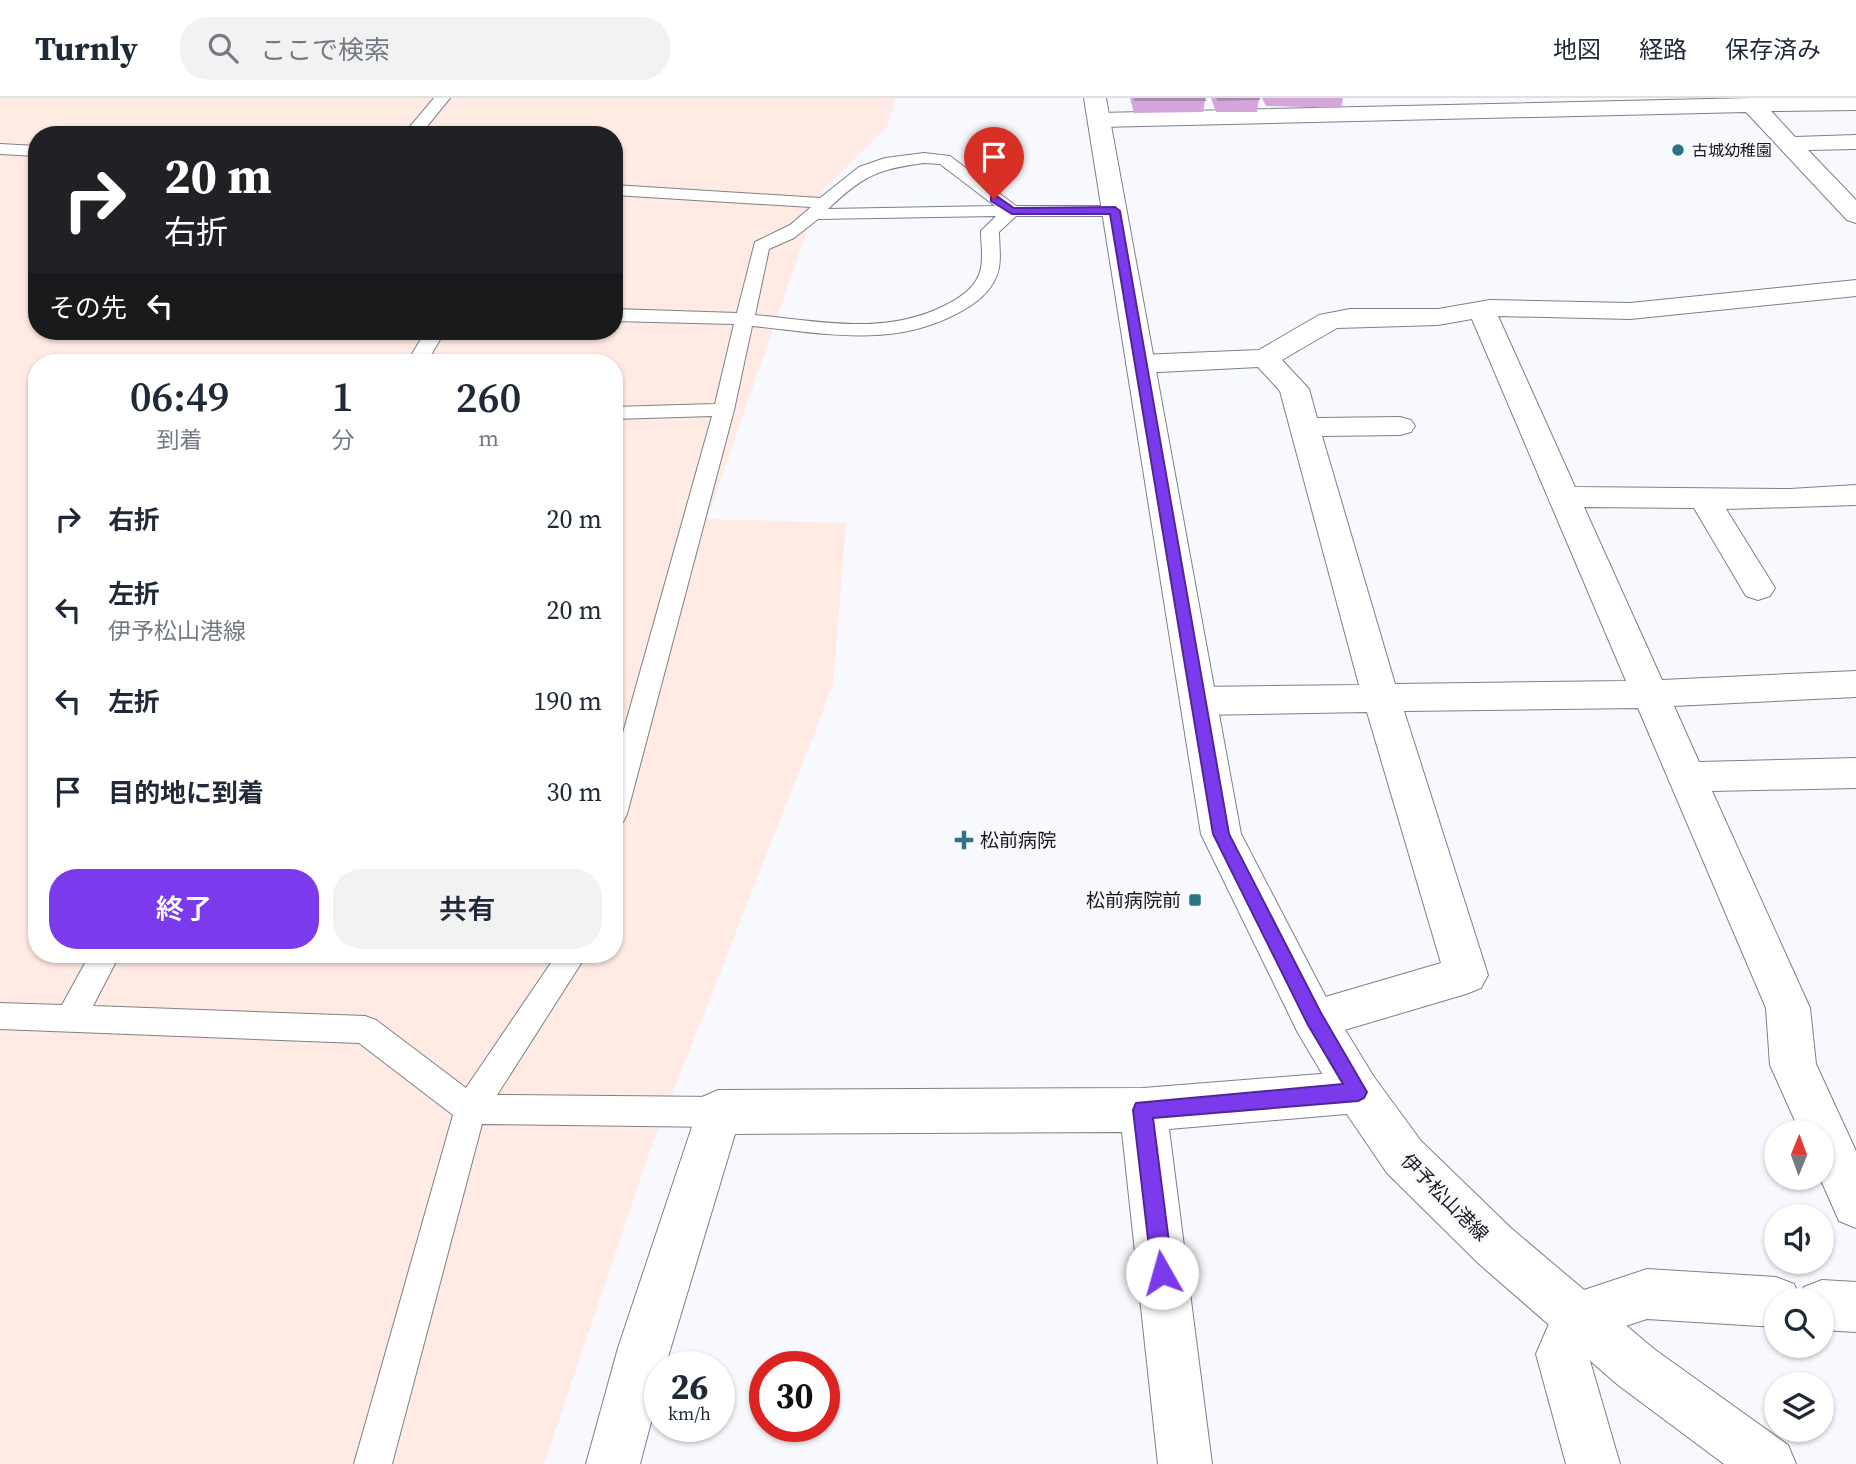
<!DOCTYPE html>
<html lang="ja">
<head>
<meta charset="utf-8">
<style>
	body { margin:0; font-family:"Source Serif 4","Noto Sans JP",serif; background:#f2f2f3; color:#1f2937; height:100vh; display:flex; flex-direction:column; font-size:26px; white-space:nowrap }
	* { box-sizing:border-box; margin:0 }
	p { font-size:23px; color:#747a83 }
	.icon { flex:none; width:38px; height:38px; fill:none; stroke:currentColor; stroke-width:2; stroke-linecap:round; stroke-linejoin:round }
	.map { position:relative; flex:1; overflow:hidden }
	.sheet { position:absolute; left:28px; top:256px; width:595px; height:609px; display:flex; flex-direction:column; background:#fff; border-radius:28px; box-shadow:0 2px 5px #0004 }
	.sheet>* { flex:none }
	.banner { position:absolute; left:28px; top:28px; width:595px; height:214px; border-radius:28px; box-shadow:0 2px 5px #0004; background:#202124; color:#fff; overflow:hidden }
	.needle { width:46px; rotate:1deg }
	.tools { position:absolute; left:1764px; top:1022px; display:grid; gap:14px }
	.tools a { display:grid; place-items:center; width:70px; height:70px; border-radius:50%; background:#fff; box-shadow:0 2px 5px #0004; font-size:35px }
	.speed { position:absolute; left:644px; top:1253px; display:flex; gap:14px; font-size:35px; font-weight:700; text-align:center }
	.speed>* { display:grid; place-content:center; width:91px; height:91px; border-radius:50%; background:#fff; box-shadow:0 2px 5px #0004; line-height:1 }
	.speed small { font-size:18px; font-weight:400 }
	.speed .limit { border:10px solid #d22; background:#fff; color:#111 }
	.pin { position:absolute; display:grid; place-items:center; width:60px; height:60px; color:#fff; margin:-72px -30px; border-radius:50% 50% 50% 0; rotate:-45deg; box-shadow:0 0 7px #0007 }
	.pin .icon { rotate:45deg }
	.me { position:absolute; width:77px; margin:-38px; rotate:353deg; stroke-linejoin:round; filter:drop-shadow(0 0 5px #0008) }
	.turn { display:flex; align-items:center; gap:24px; height:147px; padding:0 21px; font-size:32px }
	.turn .icon { width:91px; height:91px; stroke-width:2.5 }
	.turn b { display:block; font-size:49px; line-height:60px }
	.then { display:flex; align-items:center; height:66px; padding:0 21px; background:#0003; gap:14px; font-size:26px }
	.eta { display:flex; justify-content:space-evenly; align-items:center; height:119px; text-align:center }
	.eta b { font-size:42px; font-weight:600; line-height:49px }
	.cta { display:flex; gap:14px; margin-top:auto; padding:14px 21px }
	.cta a { flex:1; height:80px; border-radius:28px; background:#7c3aed; color:#fff; font-size:28px; font-weight:600; line-height:80px; text-align:center }
	.cta a+a { background:#f2f2f3; color:#1f2937 }
	ul { padding:0; list-style:none }
	li { display:flex; align-items:center; gap:21px; height:91px; padding:0 21px }
	li div { flex:1 }
	li b { display:block; font-size:26px }
	li em { font-style:normal }
	header { display:flex; align-items:center; gap:42px; box-sizing:border-box; height:98px; padding:0 35px; background:#fff; border-bottom:2px solid #e0e1e3 }
	header strong { font-size:33px }
	nav { display:flex; gap:38px; margin-inline-start:auto; font-size:24px }
	.search { width:490px; height:63px; background:#f2f2f3; display:flex; align-items:center; gap:18px; box-sizing:border-box; padding:0 24px; border-radius:28px; color:#747a83; font-size:26px }
	.map>svg:first-child { display:block }
	.industrial { fill:#ffeae4; fill-rule:evenodd }
	.lines { fill:none; stroke-linecap:round; stroke-linejoin:round }
	.lane-casing { stroke:#7d8187; stroke-width:2 }
	.street-casing { stroke:#7d8187; stroke-width:2 }
	.primary-casing { stroke:#7d8187; stroke-width:2 }
	.lane { fill:#fff; fill-rule:evenodd }
	.street { fill:#fff; fill-rule:evenodd }
	.primary { fill:#fff; fill-rule:evenodd }
	.wall { fill:#d4a6da }
	.building { fill:#f7c1fe; stroke:#ad87b2; stroke-width:2 }
	.route { fill:#7c3aed; stroke:#51269a; stroke-width:2 }
	.poi-dot { fill:#2d7381; stroke:#f7f9fe; stroke-width:2.5 }
	.labels { text-anchor:middle; dominant-baseline:central; stroke-width:5; stroke-linejoin:round; paint-order:stroke }
	.far-poi-label { font-size:16px; fill:#17181b; stroke:#f7f9fe; text-anchor:start }
	.poi-label { font-size:19px; fill:#17181b; stroke:#f7f9fe; text-anchor:start }
	.street-label { font-size:19px; fill:#17181b; stroke:#f7f9fe }
</style>
</head>
<body>
<header>
<strong>Turnly</strong>
<div class="search"><svg class="icon" aria-label="search" viewBox="0 0 24 24"><circle cx="10" cy="10" r="6"/><path d="M15 15l6 6"/></svg>ここで検索</div>
<nav><a>地図</a><a>経路</a><a>保存済み</a></nav>
</header>
<div class="map">
<svg width="1856" height="1366" viewBox="0 0 1856 1366">
	<rect width="100%" height="100%" fill="#f7f9fe"/>
	<path class="industrial" d="M0 0H896L887 29 820 95 707 421 846 425 833 587 648 1058 544 1366H0ZM37 37H614V233H37ZM37 264H614V856H37Z"/>
	<g class="lines">
		<g class="lane-casing">
			<g id="lane">
				<path d="M434 0H450L420 37H403Z"/>
				<path d="M0 46 37 48V58L0 56Z"/>
				<path d="M924 55 950 58 1016 108H1115L1124 113 1115 118H1016L999 134C999 148 1002 164 997 177 990 196 971 209 954 217 889 250 822 235 752 228L734 312 627 716 623 724 614 727V667L712 318 614 321V309L715 306 734 226 614 223V211L737 215 755 144 790 127 811 109 614 97V87L820 100 859 69 885 60ZM924 65 940 66 995 108 828 111C863 78 877 71 924 65ZM996 118 981 133C981 148 985 167 977 181 971 193 956 202 944 208 883 238 821 223 755 217L769 151 794 140 818 121Z"/>
				<path d="M426 233H445L427 264H407Z"/>
				<path d="M90 856H120L93 908 365 918 376 922 466 990 557 856H587L497 997 718 999 729 1004 734 1014 729 1024 718 1029 482 1026 392 1366H354L453 1017 359 945 0 931V905L62 907Z"/>
			</g>
		</g>
		<g class="street-casing">
			<g id="street">
				<path d="M1752 0H1856V12L1771 13 1795 39 1856 37V51L1808 52 1856 102V125L1847 122 1746 14 1100 29 1089 22 1100 15Z"/>
				<path d="M1856 182V198L1630 221 1498 218 1575 389 1790 391 1856 387V407L1726 411 1775 490 1770 498 1758 502 1746 498 1694 410 1584 409 1662 582 1856 573V599L1674 608 1699 664 1856 660V690L1712 693 1810 910 1816 966 1856 1053V1130L1839 1123 1820 1080 1822 1034H1800L1770 967 1766 910 1638 610 1404 613 1488 877 1481 890 1466 896 1314 941 1298 935 1292 921 1298 907 1441 865 1367 614 1199 617 1186 613 1181 603 1186 593 1199 589 1359 587 1280 293 1258 269 1140 275 1130 272 1126 266 1130 260 1140 257 1259 252 1319 217 1350 211H1438L1490 202 1630 205ZM1472 221 1626 583 1395 586 1322 338 1400 337 1411 334 1415 328 1411 322 1400 319 1317 320 1309 291 1282 262 1337 230 1438 227Z"/>
				<path d="M1358 973 1374 979 1381 994 1374 1009 1358 1015 1169 1031 1212 1366H1158L1122 1034 735 1036 665 1269H660V1290L640 1366H586L618 1250 702 999 718 992 1143 990Z"/>
				<path d="M1647 1171 1776 1179 1794 1186 1800 1200 1804 1189 1822 1182 1856 1184V1234L1822 1232V1202H1776V1229L1647 1221 1595 1238 1588 1256 1620 1366H1566L1536 1256 1560 1200Z"/>
			</g>
		</g>
		<g class="primary-casing">
			<path id="primary" d="M1084 0H1106L1241 736 1330 907 1374 979 1421 1043 1512 1131 1654 1251 1788 1347 1796 1366H1724L1618 1287 1478 1165 1387 1075 1342 1009 1298 935 1201 736Z"/>
		</g>
		<use href="#lane" class="lane"/>
		<use href="#street" class="street"/>
		<use href="#primary" class="primary"/>
	</g>
	<g class="wall">
		<path d="M1130 0H1204L1205 2 1203 14 1134 15Z"/>
		<path d="M1211 0H1259V1L1257 14H1216Z"/>
		<path d="M1262 0H1343L1341 10 1266 8Z"/>
	</g>
	<g class="building">
		<path d="M1135 0H1204L1205 2H1135Z"/>
		<path d="M1217 0H1259V1L1218 2Z"/>
	</g>
	<path class="route" d="M991 99H998L1014 110 1115 109 1120 113 1229 736 1321 915 1367 994 1364 1000 1358 1003 1153 1020 1173 1175 1170 1182 1162 1185 1155 1182 1152 1175 1133 1012 1136 1005 1343 986 1308 927 1213 736 1110 116H1012L991 103Z"/>
	<g class="poi-dot">
		<circle cx="1678" cy="52" r="7"/>
		<path d="M960.5 731.5h7v7h7v7h-7v7h-7v-7h-7v-7h7z"/>
		<rect x="1188" y="795" width="14" height="14" rx="3.5"/>
	</g>
	<g class="labels">
		<g class="far-poi-label">
			<text x="1692" y="52">古城幼稚園</text>
		</g>
		<g class="poi-label">
			<text x="980" y="742">松前病院</text>
			<text x="1181" y="802" text-anchor="end">松前病院前</text>
		</g>
		<g class="street-label">
			<text transform="translate(1445 1099) rotate(45)">伊予松山港線</text>
		</g>
	</g>
</svg>
<div class="tools">
<a><svg class="needle" viewBox="-14 -14 28 28"><path d="M0-13l5 13h-10z" fill="#e53935"/><path d="M0 13l5-13h-10z" fill="#747a83"/></svg></a>
<a><svg class="icon" aria-label="sound" viewBox="0 0 24 24"><path d="M4 9h4l5-4v14l-5-4H4zM17 9q2 3 0 6"/></svg></a>
<a><svg class="icon" aria-label="search" viewBox="0 0 24 24"><circle cx="10" cy="10" r="6"/><path d="M15 15l6 6"/></svg></a>
<a><svg class="icon" aria-label="layers" viewBox="0 0 24 24"><path d="M12 4l9 5-9 5-9-5zM3 14l9 5 9-5"/></svg></a>
</div>
<div class="speed"><div>26<small>km/h</small></div><div class="limit">30</div></div>
<div class="pin" style="left:994px;top:101px;background:#d93025"><svg class="icon" aria-label="arrive" viewBox="0 0 24 24"><path d="M6 21V4h12l-3 4 3 4H6"/></svg></div>
<svg class="me" style="left:1162px;top:1175px" viewBox="-20 -20 40 40"><circle r="19" fill="#fff"/><path d="M0-13L10 11 0 6-10 11z" fill="#7c3aed"/></svg>
<div class="banner">
<div class="turn"><svg class="icon" aria-label="right" viewBox="0 0 24 24"><path d="M7 20v-9h11M14 6l5 5-5 5"/></svg><div><b>20 m</b>右折</div></div>
<div class="then">その先<svg class="icon" aria-label="left" viewBox="0 0 24 24"><path d="M17 20v-9H6M10 6l-5 5 5 5"/></svg></div>
</div>
<section class="sheet">
<div class="eta">
<div><b>06:49</b><p>到着</p></div>
<div><b>1</b><p>分</p></div>
<div><b>260</b><p>m</p></div>
</div>
<ul>
<li><svg class="icon" aria-label="right" viewBox="0 0 24 24"><path d="M7 20v-9h11M14 6l5 5-5 5"/></svg><div><b>右折</b></div><em>20 m</em></li>
<li><svg class="icon" aria-label="left" viewBox="0 0 24 24"><path d="M17 20v-9H6M10 6l-5 5 5 5"/></svg><div><b>左折</b><p>伊予松山港線</p></div><em>20 m</em></li>
<li><svg class="icon" aria-label="left" viewBox="0 0 24 24"><path d="M17 20v-9H6M10 6l-5 5 5 5"/></svg><div><b>左折</b></div><em>190 m</em></li>
<li><svg class="icon" aria-label="arrive" viewBox="0 0 24 24"><path d="M6 21V4h12l-3 4 3 4H6"/></svg><div><b>目的地に到着</b></div><em>30 m</em></li>
</ul>
<div class="cta"><a>終了</a><a>共有</a></div>
</section>
</div>
</body>
</html>
